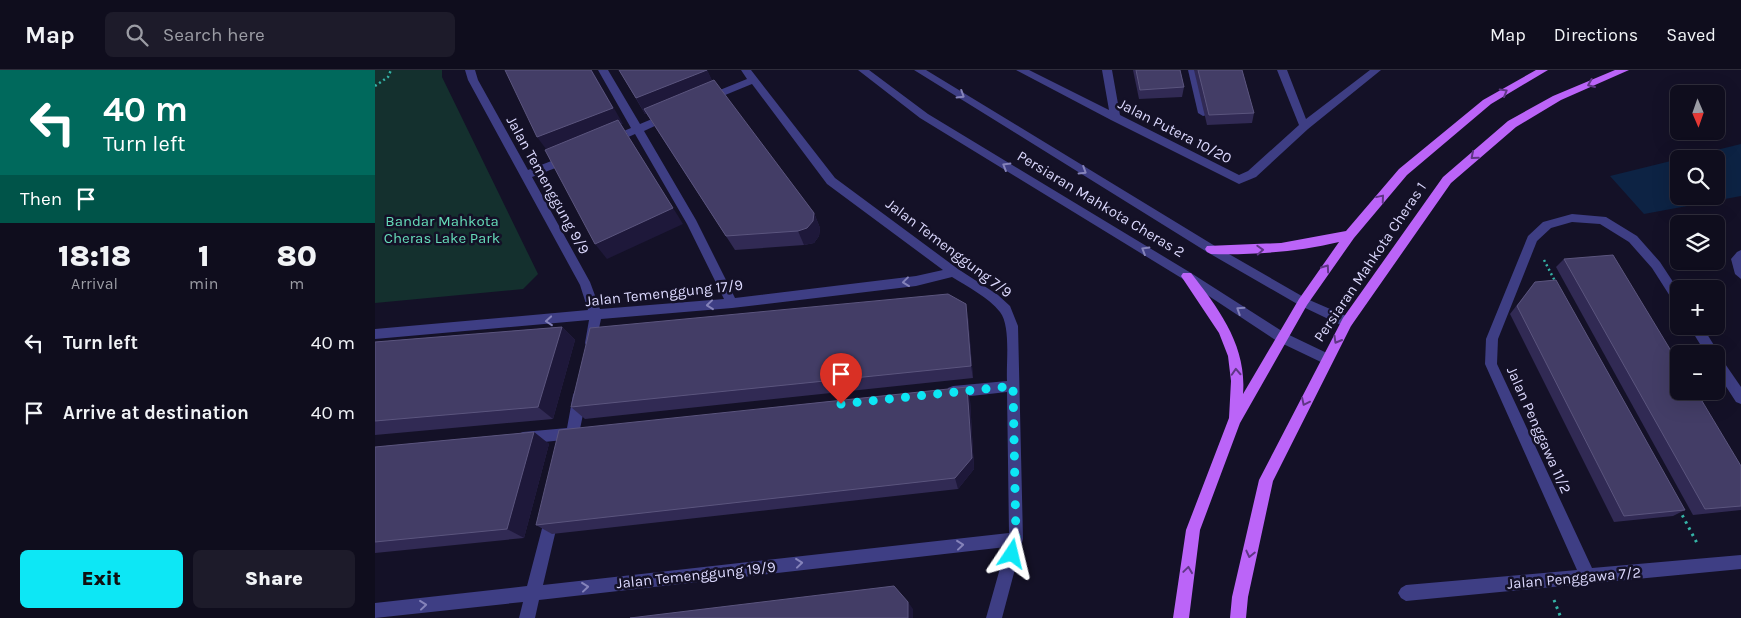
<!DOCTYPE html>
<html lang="en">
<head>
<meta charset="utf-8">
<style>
	body { margin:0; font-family:Karla,sans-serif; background:#1d1b2a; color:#f1f3f6; height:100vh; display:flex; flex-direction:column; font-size:19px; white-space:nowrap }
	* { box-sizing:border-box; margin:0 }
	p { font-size:16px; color:#9b9ca4 }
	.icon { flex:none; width:28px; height:28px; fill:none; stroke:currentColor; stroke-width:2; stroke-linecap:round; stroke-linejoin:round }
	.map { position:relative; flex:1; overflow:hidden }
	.drawer { display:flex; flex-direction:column; background:#0f0d1d; width:375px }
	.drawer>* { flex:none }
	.banner { background:#00695c; color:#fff; overflow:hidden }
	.needle { width:32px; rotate:178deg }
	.fabs { position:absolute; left:1295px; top:15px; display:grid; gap:10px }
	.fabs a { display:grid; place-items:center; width:55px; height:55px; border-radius:8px; background:#0f0d1d; box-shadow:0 5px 20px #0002,0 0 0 1px #2f2d3b; font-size:25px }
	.pin { position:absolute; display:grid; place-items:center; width:42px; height:42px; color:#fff; margin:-51px -21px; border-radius:50% 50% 50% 0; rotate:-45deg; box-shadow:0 0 5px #0007 }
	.pin .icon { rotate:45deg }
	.me { position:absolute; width:55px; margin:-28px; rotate:10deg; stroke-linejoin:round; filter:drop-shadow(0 0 4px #0008) }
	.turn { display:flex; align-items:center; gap:18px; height:105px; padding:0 20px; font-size:22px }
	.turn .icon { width:65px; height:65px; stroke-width:2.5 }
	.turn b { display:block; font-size:35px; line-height:42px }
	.then { display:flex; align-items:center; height:48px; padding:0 20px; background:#0003; gap:10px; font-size:19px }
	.eta { display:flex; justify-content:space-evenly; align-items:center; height:85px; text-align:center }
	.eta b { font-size:30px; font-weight:800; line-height:35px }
	.button { display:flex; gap:10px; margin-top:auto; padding:10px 20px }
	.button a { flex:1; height:58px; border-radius:8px; background:#0de7f5; color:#111; font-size:20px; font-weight:800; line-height:58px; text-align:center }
	.button a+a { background:#1d1b2a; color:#f1f3f6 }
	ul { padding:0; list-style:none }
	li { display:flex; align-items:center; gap:15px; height:70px; padding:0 20px }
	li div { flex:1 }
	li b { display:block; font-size:19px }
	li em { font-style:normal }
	header { display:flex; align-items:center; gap:30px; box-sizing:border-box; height:70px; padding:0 25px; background:#0f0d1d; border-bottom:1px solid #2f2d3b }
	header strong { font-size:24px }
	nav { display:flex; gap:28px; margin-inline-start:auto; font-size:18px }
	.search { width:350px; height:45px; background:#1d1b2a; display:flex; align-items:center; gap:12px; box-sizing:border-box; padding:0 18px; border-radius:8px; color:#9b9ca4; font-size:19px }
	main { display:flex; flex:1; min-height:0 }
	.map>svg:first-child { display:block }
	.green { fill:#14302e }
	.water { fill:#0d2344 }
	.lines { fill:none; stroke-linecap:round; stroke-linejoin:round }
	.path-far1 { stroke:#35b4a7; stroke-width:2.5; stroke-dasharray:2 3; stroke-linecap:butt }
	.path { stroke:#35b4a7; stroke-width:3; stroke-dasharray:2.5 4.5; stroke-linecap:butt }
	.minor { fill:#3e3e84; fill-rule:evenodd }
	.major { fill:#bb64f8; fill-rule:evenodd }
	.wall { fill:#312a54 }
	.shaded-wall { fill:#1e183a }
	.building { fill:#433d66; stroke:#5b557e }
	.oneway { stroke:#5f3685 }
	.oneway2 { stroke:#8583ba }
	.route { stroke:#0de7f5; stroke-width:9; stroke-dasharray:0 16.2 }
	.labels { text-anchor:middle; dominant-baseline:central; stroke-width:5; stroke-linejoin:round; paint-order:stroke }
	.street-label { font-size:15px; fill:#dbd8fd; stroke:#141127 }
	.park-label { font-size:15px; fill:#66dbb9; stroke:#141127 }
</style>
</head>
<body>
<header>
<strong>Map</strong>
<div class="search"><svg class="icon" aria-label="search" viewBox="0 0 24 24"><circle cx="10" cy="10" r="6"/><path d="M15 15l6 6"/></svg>Search here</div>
<nav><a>Map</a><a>Directions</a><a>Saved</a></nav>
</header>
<main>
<section class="drawer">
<div class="banner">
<div class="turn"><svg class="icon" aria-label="left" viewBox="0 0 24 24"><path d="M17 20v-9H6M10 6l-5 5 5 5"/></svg><div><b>40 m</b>Turn left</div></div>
<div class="then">Then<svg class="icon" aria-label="arrive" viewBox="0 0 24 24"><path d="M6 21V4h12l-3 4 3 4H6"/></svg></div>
</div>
<div class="eta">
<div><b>18:18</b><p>Arrival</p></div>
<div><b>1</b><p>min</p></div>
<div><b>80</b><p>m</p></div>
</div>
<ul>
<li><svg class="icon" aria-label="left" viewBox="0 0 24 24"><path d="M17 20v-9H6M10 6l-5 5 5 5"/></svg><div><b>Turn left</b></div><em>40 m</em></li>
<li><svg class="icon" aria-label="arrive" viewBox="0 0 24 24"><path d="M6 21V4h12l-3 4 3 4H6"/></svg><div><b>Arrive at destination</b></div><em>40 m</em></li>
</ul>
<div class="button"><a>Exit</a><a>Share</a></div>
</section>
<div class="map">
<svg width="1366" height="548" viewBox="0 0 1366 548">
	<rect width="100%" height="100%" fill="#141127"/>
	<path class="green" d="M0 0H67V7L163 204 148 219 0 233Z"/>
	<path class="water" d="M1366 74V126L1269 144 1235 106 1304 89V126H1341V89H1305Z"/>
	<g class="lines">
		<g class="path-far1">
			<path d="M0 16 13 7 16 0"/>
			<path d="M1169 190 1181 213"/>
		</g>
		<g class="path">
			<path d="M1304 439 1323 475"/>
			<path d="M1179 530 1186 548"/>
		</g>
		<g class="minor">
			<path d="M90 0H100L103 10 153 100 192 85 197 89 196 92 157 107 215 212 225 239 349 229 312 154 260 64 238 74 233 70 234 67 256 58 223 0H233L265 54 289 44H297V48L269 61 321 150 360 228 541 206 568 200 452 114 377 14 338 30H330V26L372 9 366 0H376L460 108 583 199 623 225 635 236 643 256 648 469 627 548H611L631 477 164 530 160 548H144L148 532 0 548V533L152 516 170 447 172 442 177 440 182 442 184 447 168 515 634 463 632 322 578 328 573 326 572 322 573 318 578 316 632 311C631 293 636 256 625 242 613 227 593 217 577 207L541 216 357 238 226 249 220 277H212L210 273 214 250 0 269V259L213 240 205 215 93 10Z"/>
			<path d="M483 0H494L553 44 816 203 910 263 956 285 958 289 956 293 952 294 948 293 902 271 808 209 545 48Z"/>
			<path d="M539 0H551L840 176 932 229 976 248 978 252 976 256H968L924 235 832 182Z"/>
			<path d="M641 0H654L734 40 727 0H737L745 45 864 105 873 101 924 55 902 0H912L931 49 995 0H1006L933 59 881 107 864 114 736 50Z"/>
			<path d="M813 0H823L833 43 832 45 828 46 823 43Z"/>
			<path d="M1197 144 1231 147 1262 166 1285 192 1304 221V236L1300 234 1277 198 1254 172 1225 154 1197 152 1176 158 1162 171 1123 269 1122 294 1217 498 1366 485V499L1031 531 1026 528 1023 523 1026 518 1031 515 1202 500 1110 294 1111 269 1153 166 1168 152Z"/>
			<path d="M1366 180V209L1360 204 1356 189 1362 182Z"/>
			<path d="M1314 256H1327L1342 280 1344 285 1366 317V334L1361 332 1341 301V284H1331Z"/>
			<path d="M205 319 210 321 212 325 205 359 207 363 201 375 196 377 191 375 189 370 148 374 143 372 141 368 143 364 148 362 192 358 198 325 200 321Z"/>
		</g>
		<g class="major">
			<path d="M1161 0H1173L1116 34 1032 105 979 168 932 235 865 353 825 460 814 548H798L811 460 854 348 856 311 853 286 844 263 806 206 808 203H816C844 239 872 276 868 324L924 229 964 172C922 182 879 185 836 184L832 182 830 179 832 176 906 173 971 161 1024 99 1108 30Z"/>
			<path d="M1240 0H1254L1186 30 1141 57 1076 113 976 256 898 411 873 527 871 548H855L857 527 884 410 968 248 1068 107 1133 51 1178 26Z"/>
		</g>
	</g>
	<g class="wall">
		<path d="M244 0H332L337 11 439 143 445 158 444 166 439 173 429 175 360 180 271 43 270 44Z"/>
		<path d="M758 0H805L809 17 807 27 764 29Z"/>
		<path d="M819 0H867L879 43 877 53 832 55Z"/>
		<path d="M1189 189 1366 396V440L1318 445 1181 197Z"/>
		<path d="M1160 212 1310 440 1298 446 1239 452 1135 244Z"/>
		<path d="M593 247 598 308 210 349 196 337Z"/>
		<path d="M187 257 200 270 178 349 0 365V272Z"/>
		<path d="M595 330 599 399 583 419 177 464 161 455Z"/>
		<path d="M159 362 174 374 149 468 0 483V377Z"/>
	</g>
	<g class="shaded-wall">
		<path d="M216 0H217L248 54H246L308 154 232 189 220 174 174 83 162 67Z"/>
		<path d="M332 0 340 16 270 44 261 28Z"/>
		<path d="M439 143 445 158 444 166 439 173 429 175 423 161Z"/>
		<path d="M591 234 593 247 598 308 596 296Z"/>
		<path d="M187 257 200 270 178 349 163 337Z"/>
		<path d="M592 317 595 330 599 399 583 419 580 408Z"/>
		<path d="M159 362 174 374 149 468 132 459Z"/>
		<path d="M533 532 538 539V548H533Z"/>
	</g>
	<g class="building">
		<path d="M130 0H216L238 38 162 67Z"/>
		<path d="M244 0H332L261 28Z"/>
		<path d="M761 0H805L809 17 765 20Z"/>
		<path d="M823 0H867L879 43 834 45Z"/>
		<path d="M339 10 439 143 438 151 432 158 423 161 351 166 269 39Z"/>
		<path d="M243 50 298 138 220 174 170 80Z"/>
		<path d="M1238 185 1304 294V321H1321L1366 396V436L1330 439 1189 189Z"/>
		<path d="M1181 210 1310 440 1249 446 1142 236 1160 212Z"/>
		<path d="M573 224 591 234 596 296 196 337 215 258Z"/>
		<path d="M187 257 163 337 0 351V272Z"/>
		<path d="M592 317 597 388 580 408 161 455 184 360Z"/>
		<path d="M159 362 132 459 0 472V377Z"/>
		<path d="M519 516 533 532V548H255Z"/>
	</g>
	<defs><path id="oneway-chevron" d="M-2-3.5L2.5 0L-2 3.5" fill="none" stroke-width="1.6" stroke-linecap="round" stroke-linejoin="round" transform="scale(1.25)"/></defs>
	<g class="oneway">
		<use href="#oneway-chevron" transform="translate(1216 14) rotate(157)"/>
		<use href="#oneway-chevron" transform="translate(1129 22) rotate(-30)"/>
		<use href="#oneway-chevron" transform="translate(1099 86) rotate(139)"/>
		<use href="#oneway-chevron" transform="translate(1006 128) rotate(-50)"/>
		<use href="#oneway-chevron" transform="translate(885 180) rotate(-3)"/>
		<use href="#oneway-chevron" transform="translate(951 198) rotate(-55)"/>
		<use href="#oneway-chevron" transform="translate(962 270) rotate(120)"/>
		<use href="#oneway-chevron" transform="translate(861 302) rotate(-93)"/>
		<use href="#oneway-chevron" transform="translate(930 332) rotate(116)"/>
		<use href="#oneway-chevron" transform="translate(875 484) rotate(103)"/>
		<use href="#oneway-chevron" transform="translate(813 500) rotate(-82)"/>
	</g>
	<g class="oneway2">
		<use href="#oneway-chevron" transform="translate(586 25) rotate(32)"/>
		<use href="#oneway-chevron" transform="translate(631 96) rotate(-149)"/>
		<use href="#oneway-chevron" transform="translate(708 101) rotate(32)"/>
		<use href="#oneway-chevron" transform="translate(770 180) rotate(-149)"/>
		<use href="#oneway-chevron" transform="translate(531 212) rotate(173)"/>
		<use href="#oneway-chevron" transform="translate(335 235) rotate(174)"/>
		<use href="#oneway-chevron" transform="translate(865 240) rotate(-147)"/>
		<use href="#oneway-chevron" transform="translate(174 251) rotate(175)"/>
		<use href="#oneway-chevron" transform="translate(585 475) rotate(-6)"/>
		<use href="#oneway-chevron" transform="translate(424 493) rotate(-6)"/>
		<use href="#oneway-chevron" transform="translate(210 517) rotate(-6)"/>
		<use href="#oneway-chevron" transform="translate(48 535) rotate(-6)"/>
	</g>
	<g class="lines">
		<path class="route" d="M466 334 638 316 641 469 637 484"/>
	</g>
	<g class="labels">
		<g class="street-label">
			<text transform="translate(800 61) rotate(27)">Jalan Putera 10/20</text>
			<text transform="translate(173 115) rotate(61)">Jalan Temenggung 9/9</text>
			<text transform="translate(726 134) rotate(31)">Persiaran Mahkota Cheras 2</text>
			<text transform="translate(574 178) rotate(37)">Jalan Temenggung 7/9</text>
			<text transform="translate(995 192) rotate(-56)">Persiaran Mahkota Cheras 1</text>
			<text transform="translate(289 223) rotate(-6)">Jalan Temenggung 17/9</text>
			<text transform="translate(1164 360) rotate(66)">Jalan Penggawa 11/2</text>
			<text transform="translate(321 505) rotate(-6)">Jalan Temenggung 19/9</text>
			<text transform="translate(1199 508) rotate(-5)">Jalan Penggawa 7/2</text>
		</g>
		<g class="park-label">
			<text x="67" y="151">Bandar Mahkota<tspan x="67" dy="17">Cheras Lake Park</tspan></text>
		</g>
	</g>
</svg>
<div class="fabs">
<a><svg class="needle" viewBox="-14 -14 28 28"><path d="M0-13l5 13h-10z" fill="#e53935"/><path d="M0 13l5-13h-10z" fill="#9b9ca4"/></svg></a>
<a><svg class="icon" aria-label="search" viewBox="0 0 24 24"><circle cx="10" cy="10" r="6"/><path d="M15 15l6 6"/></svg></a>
<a><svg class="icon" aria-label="layers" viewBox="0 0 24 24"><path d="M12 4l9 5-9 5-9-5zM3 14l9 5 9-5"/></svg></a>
<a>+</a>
<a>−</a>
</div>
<div class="pin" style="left:466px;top:334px;background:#d93025"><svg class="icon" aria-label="arrive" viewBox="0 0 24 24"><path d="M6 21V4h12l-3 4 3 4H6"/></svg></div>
<svg class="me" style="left:637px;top:484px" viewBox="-20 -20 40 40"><path d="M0-17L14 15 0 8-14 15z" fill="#0de7f5" stroke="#fff" stroke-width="4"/></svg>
</div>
</main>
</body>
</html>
